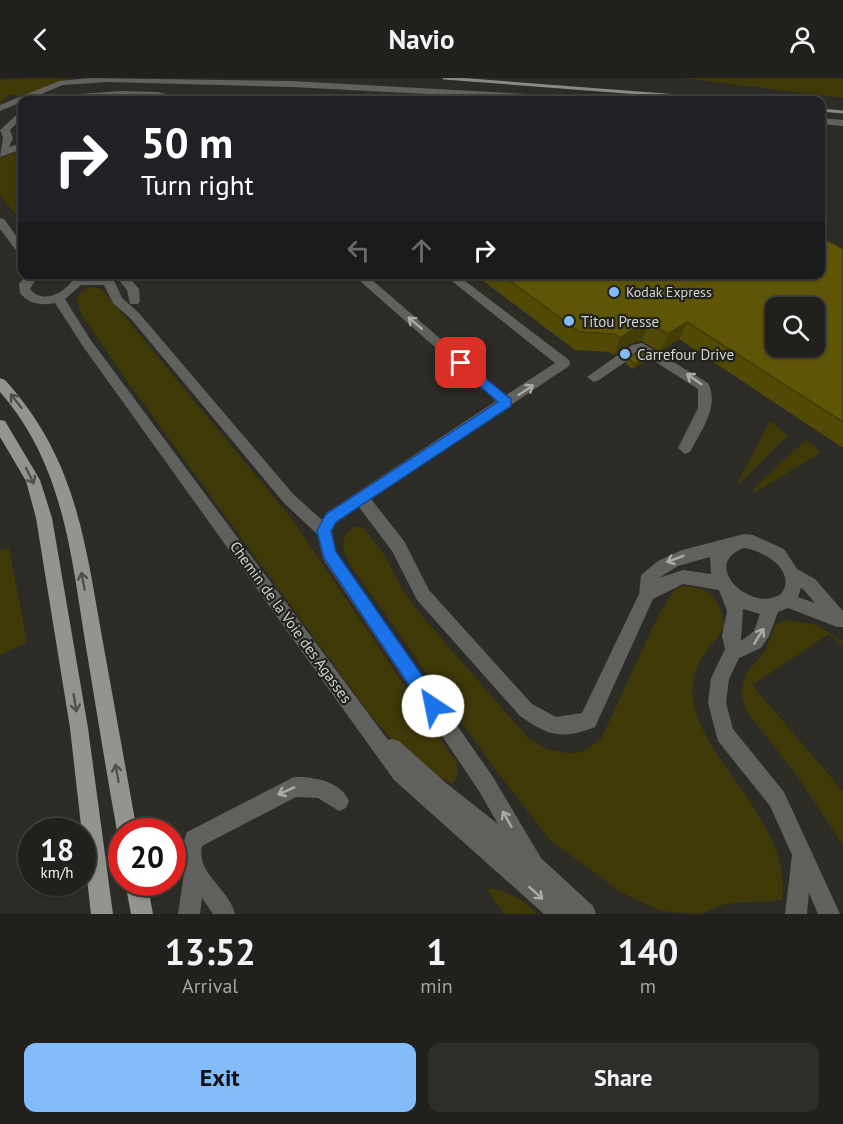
<!DOCTYPE html>
<html lang="en">
<head>
<meta charset="utf-8">
<style>
	body { margin:0; font-family:"PT Sans",sans-serif; background:#2d2d29; color:#f1f3f6; height:100vh; display:flex; flex-direction:column; font-size:22px; white-space:nowrap }
	* { box-sizing:border-box; margin:0 }
	p { font-size:20px; color:#a2a3a3 }
	.icon { flex:none; width:33px; height:33px; fill:none; stroke:currentColor; stroke-width:2; stroke-linecap:round; stroke-linejoin:round }
	.map { position:relative; height:836px; overflow:hidden }
	.side { display:flex; flex-direction:column; background:#21201c; flex:1 }
	.side>* { flex:none }
	.guide { position:absolute; left:18px; top:18px; width:807px; height:183px; border-radius:12px; box-shadow:0 2px 4px #0004,0 0 0 2px #3e3e3b; background:#202124; color:#fff; overflow:hidden }
	.tools { position:absolute; left:765px; top:219px; display:grid; gap:12px }
	.tools a { display:grid; place-items:center; width:60px; height:60px; border-radius:12px; background:#21201c; box-shadow:0 2px 4px #0004,0 0 0 2px #3e3e3b; font-size:30px }
	.speed { position:absolute; left:18px; top:740px; display:flex; gap:12px; font-size:30px; font-weight:700; text-align:center }
	.speed>* { display:grid; place-content:center; width:78px; height:78px; border-radius:50%; background:#21201c; box-shadow:0 2px 4px #0004,0 0 0 2px #3e3e3b; line-height:1 }
	.speed small { font-size:15px; font-weight:400 }
	.speed .limit { border:9px solid #d22; background:#fff; color:#111 }
	.pin { position:absolute; display:grid; place-items:center; width:51px; height:51px; color:#fff; margin:-26px; border-radius:12px; box-shadow:0 3px 9px #0006 }
	.me { position:absolute; width:66px; margin:-33px; rotate:326deg; stroke-linejoin:round; filter:drop-shadow(0 0 4px #0008) }
	.turn { display:flex; align-items:center; gap:21px; height:126px; padding:0 24px; font-size:27px }
	.turn .icon { width:78px; height:78px; stroke-width:2.5 }
	.turn b { display:block; font-size:42px; line-height:51px }
	.lanes { display:flex; align-items:center; height:57px; padding:0 24px; background:#0003; justify-content:center; gap:30px; direction:ltr }
	.lanes .off { opacity:.35 }
	.eta { display:flex; justify-content:space-evenly; align-items:center; height:102px; text-align:center }
	.eta b { font-size:36px; font-weight:700; line-height:42px }
	.button { display:flex; gap:12px; margin-top:auto; padding:12px 24px }
	.button a { flex:1; height:69px; border-radius:12px; background:#84bcfb; color:#111; font-size:24px; font-weight:700; line-height:69px; text-align:center }
	.button a+a { background:#2d2d29; color:#f1f3f6 }
	header { display:flex; justify-content:space-between; align-items:center; height:78px; padding:0 24px; background:#21201c; font-size:27px; font-weight:700 }
	.map>svg:first-child { display:block }
	.green { fill:#3f3908 }
	.lines { fill:none; stroke-linecap:round; stroke-linejoin:round }
	.minor { fill:#60605d; fill-rule:evenodd }
	.major { fill:#94948e; fill-rule:evenodd }
	.rail { stroke:#898884; stroke-width:3 }
	.wall { fill:#514906 }
	.shaded-wall { fill:#423c05 }
	.building { fill:#5e5507; stroke:#423c05; stroke-width:1.5; fill-rule:evenodd }
	.oneway { stroke:#ababa7 }
	.oneway2 { stroke:#50504a }
	.route { fill:#1a73e8; stroke:#114b97; stroke-width:1.5 }
	.poi-dot { fill:#84bcfb; stroke:#22221d; stroke-width:2 }
	.labels { text-anchor:middle; dominant-baseline:central; stroke-width:4.5; stroke-linejoin:round; paint-order:stroke }
	.far-poi-label { font-size:14px; fill:#d3d3cf; stroke:#22221d; text-anchor:start }
	.poi-label { font-size:15px; fill:#d3d3cf; stroke:#22221d; text-anchor:start }
	.street-label { font-size:15px; fill:#d3d3cf; stroke:#22221d }
</style>
</head>
<body>
<header><svg class="icon" aria-label="back" viewBox="0 0 24 24"><path d="M15 5l-7 7 7 7"/></svg>Navio<svg class="icon" aria-label="person" viewBox="0 0 24 24"><circle cx="12" cy="8" r="4"/><path d="M4 21q1-7 8-7t8 7"/></svg></header>
<div class="map">
<svg width="843" height="836" viewBox="0 0 843 836">
	<rect width="100%" height="100%" fill="#2c2b26"/>
	<g class="green">
		<path d="M38 0 70 1 22 18 9 17 0 26V2Z"/>
		<path d="M683 0H843V20Z"/>
		<path d="M22 72V144L0 118V80Z"/>
		<path d="M92 209 102 211 292 441 457 685 458 696 453 706C422 693 396 666 374 642L127 303 80 234 77 220 83 212Z"/>
		<path d="M770 343 788 357 740 405H737Z"/>
		<path d="M806 362 818 370 820 375 752 416 754 410Z"/>
		<path d="M354 449H363L384 476 403 513 422 538 529 661 547 671 566 675 582 674 601 661 657 540 675 510C705 503 721 520 725 549 714 565 698 580 694 599 677 666 794 736 782 822L725 826 700 836 661 833 622 815 550 762 497 694 354 492C344 477 336 461 354 449Z"/>
		<path d="M9 470 27 564 0 577V472Z"/>
		<path d="M784 542 814 546 843 563V568L829 556 752 607 843 713V767L797 698 747 634 741 616 746 595 765 573 776 546Z"/>
		<path d="M486 810C508 812 522 821 537 836H504Z"/>
	</g>
	<g class="lines">
		<g class="minor">
			<path d="M90 0 291 3 582 19 586 22H543L291 9 108 4 63 7 0 33V27L59 3Z"/>
			<path d="M120 13 158 14 191 22 120 18 48 22 66 17Z"/>
			<path d="M22 32V40L10 52 13 60 9 69 22 65V71L0 79 3 60 0 52Z"/>
			<path d="M820 40 843 42V48L820 46Z"/>
			<path d="M0 140 4 141 22 166V176L18 175 0 151Z"/>
			<path d="M27 196H39L30 211C42 226 63 216 72 203L71 196H83V199L111 196 122 220 139 235 294 417 322 442 326 435 496 323 352 196H365L506 317 555 285 443 196H456L569 282 570 285 569 288 371 421 404 463 429 512 532 626 556 639 582 635 639 516 641 497 658 483 682 472 744 456 753 457 784 471 797 491 815 501 843 533V549H837L788 530 778 534 769 558 761 570 739 580 729 601 726 625 733 651 784 714 840 836H818L809 815 807 836H785L792 777 770 728 718 663 708 625 711 600 725 571 722 558 727 533 719 512 683 506 653 521 595 649C562 662 548 658 520 638L417 522 392 473 359 429 336 445 332 453 336 474 493 699 541 780 593 828 596 836H544L394 702 82 267 55 225C41 228 29 226 20 215L19 206ZM81 207H104L113 225 131 241 284 425 317 456 323 481 479 713 498 746 446 705 399 663 392 661 388 662 90 261 65 221ZM744 470C763 472 798 493 781 516 751 536 699 486 744 470ZM710 479 711 496 683 492 659 500 678 488ZM801 510 803 511 815 525 798 519ZM743 531 760 536 754 553 741 563Z"/>
			<path d="M114 196H126L139 211 140 223 138 226H130L127 212Z"/>
			<path d="M642 265 708 305C720 328 701 353 690 374L685 376 678 370 698 330V311L640 274 599 302 594 304 587 299 632 267Z"/>
			<path d="M294 699C313 698 341 703 349 723L346 730 339 733 318 720 296 719 202 768C196 796 229 810 235 836H213L202 820 200 836H178L184 795 181 772 187 754Z"/>
		</g>
		<g class="major">
			<path d="M0 300 5 302C78 383 85 466 104 570 115 631 126 692 137 753H122V761L117 753C106 692 96 630 86 569 71 477 64 387 0 314Z"/>
			<path d="M0 342 5 343 40 402 52 440 88 650 113 836H91L70 650 36 440 26 403 0 359Z"/>
			<path d="M125 804H147L153 836H131Z"/>
		</g>
		<g class="rail">
			<path d="M444 0 731 22"/>
			<path d="M723 18 768 22"/>
			<path d="M820 32 843 34"/>
		</g>
	</g>
	<g class="wall">
		<path d="M843 171V370L679 261 660 274 642 263 631 265 614 277 609 274 575 272 474 196H820Z"/>
		<path d="M628 280 648 282 633 291 626 286Z"/>
	</g>
	<g class="shaded-wall">
		<path d="M687 244 679 261 660 274 668 256Z"/>
		<path d="M648 245 642 263 631 265 614 277 620 260 637 248Z"/>
		<path d="M650 276 648 282 633 291 635 286Z"/>
	</g>
	<g class="building">
		<path d="M368 15 381 22H348Z"/>
		<path d="M416 17 424 21 432 18 517 22H402Z"/>
		<path d="M820 159 843 171V344L687 244 668 256 648 245 637 248 620 260 615 256 580 254 500 196H820ZM776 230H814V268H776Z"/>
		<path d="M642 271 650 276 635 286 628 280Z"/>
	</g>
	<defs><path id="oneway-shaft" d="M-6 0H5M1.5-3L5.5 0L1.5 3" fill="none" stroke-width="1.6" stroke-linecap="round" stroke-linejoin="round" transform="scale(1.5)"/></defs>
	<g class="oneway">
		<use href="#oneway-shaft" transform="translate(415 245) rotate(-140)"/>
		<use href="#oneway-shaft" transform="translate(694 301) rotate(-145)"/>
		<use href="#oneway-shaft" transform="translate(526 312) rotate(-33)"/>
		<use href="#oneway-shaft" transform="translate(675 481) rotate(159)"/>
		<use href="#oneway-shaft" transform="translate(759 558) rotate(-58)"/>
		<use href="#oneway-shaft" transform="translate(286 713) rotate(156)"/>
		<use href="#oneway-shaft" transform="translate(507 741) rotate(-120)"/>
		<use href="#oneway-shaft" transform="translate(536 815) rotate(42)"/>
	</g>
	<g class="oneway2">
		<use href="#oneway-shaft" transform="translate(16 323) rotate(-128)"/>
		<use href="#oneway-shaft" transform="translate(30 398) rotate(64)"/>
		<use href="#oneway-shaft" transform="translate(83 503) rotate(-101)"/>
		<use href="#oneway-shaft" transform="translate(75 625) rotate(81)"/>
		<use href="#oneway-shaft" transform="translate(117 695) rotate(-100)"/>
	</g>
	<path class="route" d="M461 281 511 321V328L336 444 331 453 336 474 439 622 442 628 439 634 433 636 427 634 324 480 317 453 326 436 498 324 457 288 456 285Z"/>
	<g class="poi-dot">
		<circle cx="614" cy="214" r="6"/>
		<circle cx="569" cy="243" r="6"/>
		<circle cx="625" cy="276" r="6"/>
	</g>
	<g class="labels">
		<g class="far-poi-label">
			<text x="626" y="214">Kodak Express</text>
		</g>
		<g class="poi-label">
			<text x="581" y="243">Titou Presse</text>
			<text x="637" y="276">Carrefour Drive</text>
		</g>
		<g class="street-label">
			<text transform="translate(291 544) rotate(54)">Chemin de la Voie des Agasses</text>
		</g>
	</g>
</svg>
<div class="tools">
<a><svg class="icon" aria-label="search" viewBox="0 0 24 24"><circle cx="10" cy="10" r="6"/><path d="M15 15l6 6"/></svg></a>
</div>
<div class="speed"><div>18<small>km/h</small></div><div class="limit">20</div></div>
<div class="pin" style="left:461px;top:285px;background:#d93025"><svg class="icon" aria-label="arrive" viewBox="0 0 24 24"><path d="M6 21V4h12l-3 4 3 4H6"/></svg></div>
<svg class="me" style="left:433px;top:628px" viewBox="-20 -20 40 40"><circle r="19" fill="#fff"/><path d="M0-13L10 11 0 6-10 11z" fill="#1a73e8"/></svg>
<div class="guide">
<div class="turn"><svg class="icon" aria-label="right" viewBox="0 0 24 24"><path d="M7 20v-9h11M14 6l5 5-5 5"/></svg><div><b>50 m</b>Turn right</div></div>
<div class="lanes"><svg class="icon off" aria-label="left" viewBox="0 0 24 24"><path d="M17 20v-9H6M10 6l-5 5 5 5"/></svg><svg class="icon off" aria-label="ahead" viewBox="0 0 24 24"><path d="M12 20V5M6 11l6-6 6 6"/></svg><svg class="icon" aria-label="right" viewBox="0 0 24 24"><path d="M7 20v-9h11M14 6l5 5-5 5"/></svg></div>
</div>
</div>
<section class="side">
<div class="eta">
<div><b>13:52</b><p>Arrival</p></div>
<div><b>1</b><p>min</p></div>
<div><b>140</b><p>m</p></div>
</div>
<div class="button"><a>Exit</a><a>Share</a></div>
</section>
</body>
</html>
